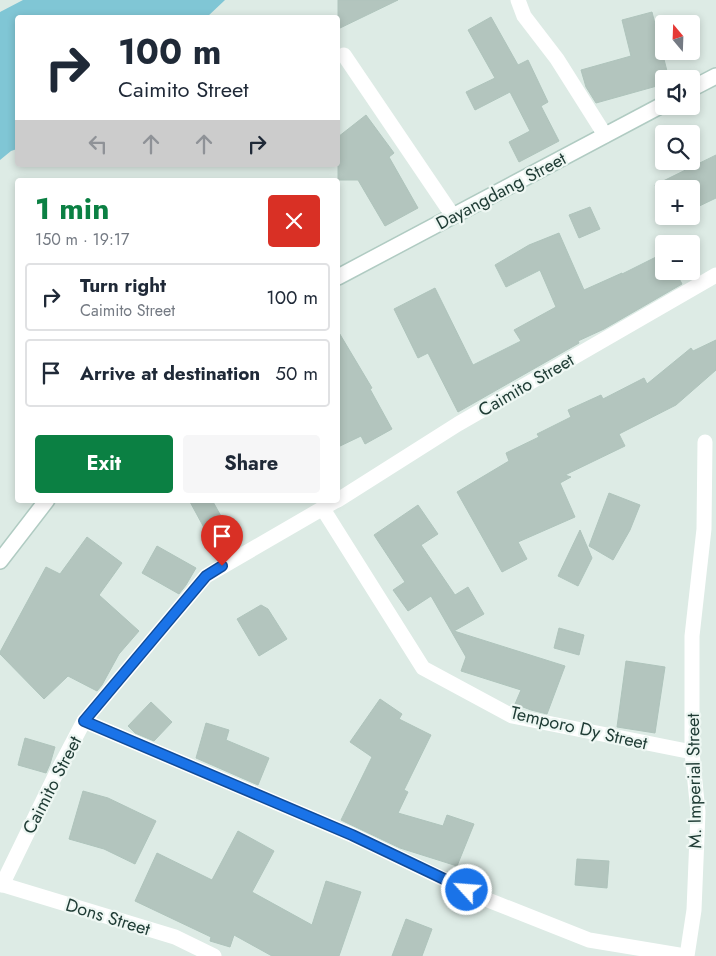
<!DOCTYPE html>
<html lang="en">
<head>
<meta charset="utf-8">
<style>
	body { margin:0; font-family:Jost,sans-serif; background:#f6f6f7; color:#1f2937; height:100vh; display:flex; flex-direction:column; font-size:19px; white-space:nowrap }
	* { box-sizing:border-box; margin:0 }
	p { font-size:16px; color:#747a83 }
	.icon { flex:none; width:28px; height:28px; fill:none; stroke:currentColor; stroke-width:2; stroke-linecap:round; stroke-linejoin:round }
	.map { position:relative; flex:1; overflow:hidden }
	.side { position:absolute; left:15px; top:178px; width:325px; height:325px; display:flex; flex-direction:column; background:#fff; border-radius:5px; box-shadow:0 2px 8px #0003 }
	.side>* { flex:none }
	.hud { position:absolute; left:15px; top:15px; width:325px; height:152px; border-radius:5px; box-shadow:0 2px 8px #0003; background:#fff; color:#1f2937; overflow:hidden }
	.needle { width:32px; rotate:341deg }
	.tools { position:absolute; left:655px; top:15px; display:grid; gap:10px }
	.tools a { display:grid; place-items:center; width:45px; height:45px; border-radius:5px; background:#fff; box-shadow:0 2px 8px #0003; font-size:25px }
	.pin { position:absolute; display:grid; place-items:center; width:42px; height:42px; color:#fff; margin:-51px -21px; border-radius:50% 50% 50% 0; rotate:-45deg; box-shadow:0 0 5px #0007 }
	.pin .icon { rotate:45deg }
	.me { position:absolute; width:55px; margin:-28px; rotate:296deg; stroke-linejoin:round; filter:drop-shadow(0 0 4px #0008) }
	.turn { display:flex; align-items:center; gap:18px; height:105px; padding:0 20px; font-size:22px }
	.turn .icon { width:65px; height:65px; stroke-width:2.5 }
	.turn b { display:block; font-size:35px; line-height:42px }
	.lanes { display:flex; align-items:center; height:48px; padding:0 20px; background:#0003; justify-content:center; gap:25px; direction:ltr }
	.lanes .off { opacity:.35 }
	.round { display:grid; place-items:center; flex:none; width:52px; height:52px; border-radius:5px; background:#f6f6f7 }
	.overview { display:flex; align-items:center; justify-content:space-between; height:85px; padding:0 20px }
	h1 { font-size:30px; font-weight:700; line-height:38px; color:#0b8043 }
	.action { display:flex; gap:10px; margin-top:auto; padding:10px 20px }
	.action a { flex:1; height:58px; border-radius:5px; background:#0b8043; color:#fff; font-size:20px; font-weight:700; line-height:58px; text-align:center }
	.action a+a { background:#f6f6f7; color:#1f2937 }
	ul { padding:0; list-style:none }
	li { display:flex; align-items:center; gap:15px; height:68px; margin:0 10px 8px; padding:0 10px; border:2px solid #e0e1e3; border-radius:5px }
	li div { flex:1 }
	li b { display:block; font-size:19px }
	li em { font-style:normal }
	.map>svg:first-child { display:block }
	.water { fill:#80c6d5 }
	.building { fill:#b3c5be; stroke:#afc4bc }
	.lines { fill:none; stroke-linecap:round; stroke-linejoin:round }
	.secondary-casing { stroke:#b0cbc2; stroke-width:18 }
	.minor { stroke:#fff; stroke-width:15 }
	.secondary { stroke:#fff; stroke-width:15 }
	.route-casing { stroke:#114b97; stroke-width:12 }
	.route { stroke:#1a73e8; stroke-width:9 }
	.labels { text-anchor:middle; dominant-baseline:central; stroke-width:4.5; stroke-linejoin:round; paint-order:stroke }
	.street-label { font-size:18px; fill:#1e3b34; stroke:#eef7f3 }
</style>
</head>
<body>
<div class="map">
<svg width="716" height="956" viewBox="0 0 716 956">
	<rect width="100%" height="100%" fill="#ddebe5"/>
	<path class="water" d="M23 0H225L207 17 18 18 17 149 11 151 0 160V12Z"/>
	<g class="building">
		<path d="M338 0H398L338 29Z"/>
		<path d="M652 12 669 79H664V84L596 103 586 87 581 70 631 56 622 20Z"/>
		<path d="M491 17 518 65 528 60 548 102 541 106 559 141 519 162 509 142 530 131 510 92 475 110 466 92 495 78 468 30Z"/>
		<path d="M366 115 394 153 389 157 418 208 385 226 358 180H338V137Z"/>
		<path d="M716 155V198L691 210V189H664V203L655 185Z"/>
		<path d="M590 207 600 229 579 238 569 215Z"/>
		<path d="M559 233 584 290 622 273V274L664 253V271H675L682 284 604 329 578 341 579 343 458 412 428 353 418 358 394 309 435 288 473 365 521 341 514 330 556 307 540 270 506 287 495 265 529 245Z"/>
		<path d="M338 331 372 388 370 389 392 429 365 444 361 436 338 447Z"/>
		<path d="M716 340V370L676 405 619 434 625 446 565 475 571 477 560 483 575 517 518 542 527 559 502 572 457 492 509 461 506 453 539 437 537 434 571 417 568 410 601 395 603 399 644 378 647 384 691 348 693 351Z"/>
		<path d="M609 493 640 505 630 530 613 560 589 546Z"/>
		<path d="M189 500H212L226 525 208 535Z"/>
		<path d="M418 505 438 534 421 545 455 595 468 587 484 614 454 631 565 666 547 714 531 710 515 704 521 690 461 671 466 657 431 596 408 611 393 590 405 582 374 535Z"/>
		<path d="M580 530 592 558 578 586 558 576Z"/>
		<path d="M87 537 122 563 99 595 139 631 119 654 102 685 97 691 68 676 44 699 0 654V652L46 567 60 574Z"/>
		<path d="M157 546 196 568 186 585 179 594 142 573Z"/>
		<path d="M261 605 268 609 287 639 259 656 237 619Z"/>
		<path d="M559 628 584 635 579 655 554 648Z"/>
		<path d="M626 661 665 667 655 733 617 727Z"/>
		<path d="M380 699 402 714 399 719 431 735 404 790 408 792 398 813 443 826 447 815 474 824 457 866 400 848 341 820 372 757 350 742Z"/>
		<path d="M151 702 172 722 154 741 135 733 128 726Z"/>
		<path d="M206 723 229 730 226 740 269 758 258 785 196 758Z"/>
		<path d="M25 738 55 747 50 764 46 773 18 765Z"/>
		<path d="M83 791 108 798 156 821 135 864 104 849 69 839Z"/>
		<path d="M238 831 274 851 252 892 312 925 326 881 361 892 339 956H272L234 935 230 947 210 941 211 937 135 901 157 853 212 880Z"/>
		<path d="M577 859 609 861 607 888 575 885Z"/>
		<path d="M406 919 432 929 422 956H392Z"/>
	</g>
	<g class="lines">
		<g class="secondary-casing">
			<g id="secondary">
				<path d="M691 89 716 76"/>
				<path d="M338 277 664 104"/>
				<path d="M0 561 47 500"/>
			</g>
		</g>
		<g class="minor">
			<path d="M518 0 524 16 557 59 605 135"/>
			<path d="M344 55 453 216"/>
			<path d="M338 500 458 424 716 275"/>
			<path d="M323 509 423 668 512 716 692 752"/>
			<path d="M84 721 352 835 483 898 589 940 685 956"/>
			<path d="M0 884 175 937 214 956"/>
			<path d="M2 885 55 776 84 721 206 576 337 500"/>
			<path d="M687 956 694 910 698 812 692 752V636L704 529 705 442"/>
		</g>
		<use href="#secondary" class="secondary"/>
	</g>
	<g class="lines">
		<g class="route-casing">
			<path id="route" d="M222 566 206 576 84 721 352 835 467 890"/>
		</g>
		<use href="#route" class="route"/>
	</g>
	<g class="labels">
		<g class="street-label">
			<text transform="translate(501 191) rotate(-28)">Dayangdang Street</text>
			<text transform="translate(526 385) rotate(-30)">Caimito Street</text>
			<text transform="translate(579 728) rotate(13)">Temporo Dy Street</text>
			<text transform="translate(694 781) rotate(-91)">M. Imperial Street</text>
			<text transform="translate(52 785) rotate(-63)">Caimito Street</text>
			<text transform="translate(108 917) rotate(17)">Dons Street</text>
		</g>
	</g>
</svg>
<div class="tools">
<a><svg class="needle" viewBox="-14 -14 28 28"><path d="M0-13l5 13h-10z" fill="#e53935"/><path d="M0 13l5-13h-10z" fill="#747a83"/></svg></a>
<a><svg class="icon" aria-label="sound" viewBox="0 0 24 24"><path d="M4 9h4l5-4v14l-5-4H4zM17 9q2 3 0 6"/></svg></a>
<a><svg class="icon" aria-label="search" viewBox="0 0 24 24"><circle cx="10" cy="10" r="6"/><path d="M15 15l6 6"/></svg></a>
<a>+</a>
<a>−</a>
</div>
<div class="pin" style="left:222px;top:566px;background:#d93025"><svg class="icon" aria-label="arrive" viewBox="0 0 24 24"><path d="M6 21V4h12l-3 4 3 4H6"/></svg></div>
<svg class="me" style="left:467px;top:890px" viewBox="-20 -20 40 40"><circle r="17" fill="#1a73e8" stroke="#fff" stroke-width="3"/><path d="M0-11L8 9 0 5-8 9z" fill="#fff"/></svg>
<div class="hud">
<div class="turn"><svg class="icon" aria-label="right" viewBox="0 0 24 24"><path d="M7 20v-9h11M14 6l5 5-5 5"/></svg><div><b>100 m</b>Caimito Street</div></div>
<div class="lanes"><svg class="icon off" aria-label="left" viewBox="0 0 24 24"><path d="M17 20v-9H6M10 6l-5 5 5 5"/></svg><svg class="icon off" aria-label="ahead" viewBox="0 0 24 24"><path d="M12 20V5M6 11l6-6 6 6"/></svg><svg class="icon off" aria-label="ahead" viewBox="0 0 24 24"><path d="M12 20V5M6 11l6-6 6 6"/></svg><svg class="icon" aria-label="right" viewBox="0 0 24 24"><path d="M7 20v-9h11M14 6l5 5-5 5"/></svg></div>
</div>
<section class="side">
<div class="overview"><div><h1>1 min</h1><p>150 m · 19:17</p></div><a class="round" style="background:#d93025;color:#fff"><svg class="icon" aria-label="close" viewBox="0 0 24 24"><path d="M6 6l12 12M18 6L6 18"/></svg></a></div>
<ul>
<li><svg class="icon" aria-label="right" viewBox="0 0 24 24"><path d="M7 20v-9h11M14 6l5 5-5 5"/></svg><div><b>Turn right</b><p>Caimito Street</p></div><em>100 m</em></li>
<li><svg class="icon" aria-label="arrive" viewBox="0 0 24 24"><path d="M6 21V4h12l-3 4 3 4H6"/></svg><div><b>Arrive at destination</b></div><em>50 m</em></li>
</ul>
<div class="action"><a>Exit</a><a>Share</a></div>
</section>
</div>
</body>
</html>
